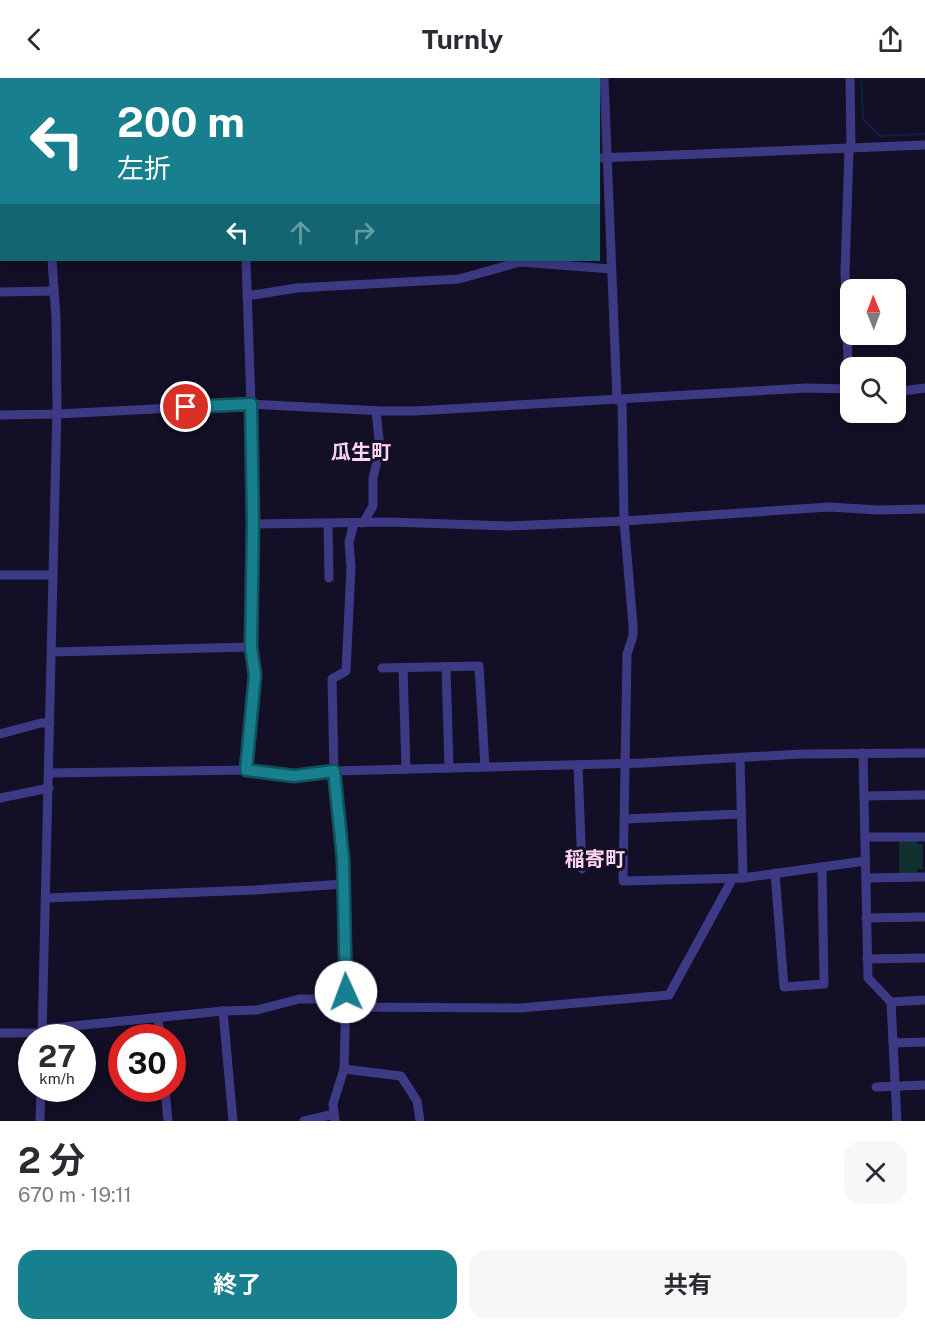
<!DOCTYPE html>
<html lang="ja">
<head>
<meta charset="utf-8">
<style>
	body { margin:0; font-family:"Public Sans","Noto Sans JP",sans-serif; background:#f7f7f7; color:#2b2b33; height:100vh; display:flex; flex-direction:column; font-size:22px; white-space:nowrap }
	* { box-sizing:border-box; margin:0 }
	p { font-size:20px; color:#7c7c81 }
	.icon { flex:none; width:33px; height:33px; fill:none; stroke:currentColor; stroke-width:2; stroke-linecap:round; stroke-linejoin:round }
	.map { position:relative; height:1043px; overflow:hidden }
	.side { display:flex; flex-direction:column; background:#fff; flex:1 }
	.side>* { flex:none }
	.guide { position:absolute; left:0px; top:0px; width:600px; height:183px; box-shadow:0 3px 15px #0003; background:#187f8f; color:#fff; overflow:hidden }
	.needle { width:39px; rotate:359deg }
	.fabs { position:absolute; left:840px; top:201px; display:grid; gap:12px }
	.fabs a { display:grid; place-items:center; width:66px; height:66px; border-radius:12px; background:#fff; box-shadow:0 3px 15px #0003; font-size:30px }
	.speed { position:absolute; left:18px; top:946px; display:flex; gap:12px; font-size:30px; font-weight:700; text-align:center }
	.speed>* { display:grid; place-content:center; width:78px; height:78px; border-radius:50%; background:#fff; box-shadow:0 3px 15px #0003; line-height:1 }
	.speed small { font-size:15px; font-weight:400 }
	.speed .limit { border:9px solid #d22; background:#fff; color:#111 }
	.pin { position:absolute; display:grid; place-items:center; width:51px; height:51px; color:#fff; margin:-26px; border:3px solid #fff; border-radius:50%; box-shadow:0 2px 6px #0007 }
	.me { position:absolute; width:66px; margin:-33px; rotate:358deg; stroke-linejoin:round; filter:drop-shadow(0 0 4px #0008) }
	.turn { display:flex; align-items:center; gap:21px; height:126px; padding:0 18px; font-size:27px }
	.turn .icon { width:78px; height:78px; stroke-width:2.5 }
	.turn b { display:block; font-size:42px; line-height:51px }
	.lanes { display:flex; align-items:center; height:57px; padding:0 18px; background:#0003; justify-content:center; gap:30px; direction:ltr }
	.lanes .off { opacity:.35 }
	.round { display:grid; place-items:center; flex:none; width:63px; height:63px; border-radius:18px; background:#f7f7f7 }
	.headline { display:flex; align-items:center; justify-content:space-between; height:102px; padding:0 18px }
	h1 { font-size:36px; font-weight:700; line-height:45px }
	.cta { display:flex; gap:12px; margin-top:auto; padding:12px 18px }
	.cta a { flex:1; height:69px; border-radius:18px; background:#187f8f; color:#fff; font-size:24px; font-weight:700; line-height:69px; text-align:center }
	.cta a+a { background:#f7f7f7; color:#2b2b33 }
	header { display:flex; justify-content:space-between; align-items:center; height:78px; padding:0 18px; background:#fff; font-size:27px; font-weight:700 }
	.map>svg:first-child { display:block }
	.green { fill:#12302f }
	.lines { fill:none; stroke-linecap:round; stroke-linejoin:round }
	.stream { stroke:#0c2248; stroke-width:2 }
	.minor { stroke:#3d3a85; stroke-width:9 }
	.route-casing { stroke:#10535d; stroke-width:15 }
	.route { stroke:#187f8f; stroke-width:10 }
	.labels { text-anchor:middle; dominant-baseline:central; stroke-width:6; stroke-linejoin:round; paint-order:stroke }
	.quarter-label { font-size:20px; font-weight:bold; fill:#ffd6f0; stroke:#130f26 }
</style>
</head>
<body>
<header><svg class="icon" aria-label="back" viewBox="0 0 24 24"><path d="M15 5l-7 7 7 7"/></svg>Turnly<svg class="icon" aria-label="share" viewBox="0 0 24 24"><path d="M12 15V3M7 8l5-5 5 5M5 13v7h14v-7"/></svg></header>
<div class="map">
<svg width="925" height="1043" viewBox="0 0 925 1043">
	<rect width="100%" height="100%" fill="#130f26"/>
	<path class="green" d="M899 762H917V766H923V791H917V795H899Z"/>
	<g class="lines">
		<path class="stream" d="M861 0 863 41 880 58 925 56"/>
		<g class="minor">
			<path d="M604 0 617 322"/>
			<path d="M850 0 851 70"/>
			<path d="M22 2 25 0"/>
			<path d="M52 2 53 0"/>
			<path d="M64 2V0"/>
			<path d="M78 2V0"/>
			<path d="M0 12H2"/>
			<path d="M849 71 845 194 849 311"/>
			<path d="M598 80 925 67"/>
			<path d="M0 128H2"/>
			<path d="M0 140 2 148"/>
			<path d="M0 171H2"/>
			<path d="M246 182 251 326 253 446 251 569 255 597 246 692"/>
			<path d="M0 214 54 213"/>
			<path d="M247 218 297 210 459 201 520 184 611 191"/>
			<path d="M896 314 925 310"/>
			<path d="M622 322 624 443 633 547V558L627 576 623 803 743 800 865 783"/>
			<path d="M0 337 57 336 251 326 382 333H415L806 310 850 311"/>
			<path d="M328 445 329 500"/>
			<path d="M363 445 373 428V400L380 371 376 333"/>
			<path d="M253 446 389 444 509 448 624 443 829 429 878 432 925 431"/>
			<path d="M0 497H53"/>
			<path d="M52 574 251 569"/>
			<path d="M446 589 449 690"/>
			<path d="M382 590 479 588 485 689"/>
			<path d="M403 590 406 691"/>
			<path d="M0 656 41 645H50"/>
			<path d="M863 675 868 900 891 924 925 922"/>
			<path d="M740 680 743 800"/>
			<path d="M578 687 582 791"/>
			<path d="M49 695 246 692 294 698 334 693 643 685 801 676 925 675"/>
			<path d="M864 718 925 717"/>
			<path d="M0 720 49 710"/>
			<path d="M625 741 741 736"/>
			<path d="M865 759H925"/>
			<path d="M775 795 784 909 824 906 822 789"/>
			<path d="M866 800 925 799"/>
			<path d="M46 820 255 812 344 806"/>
			<path d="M866 840 925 839"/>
			<path d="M867 881 925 880"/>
			<path d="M891 924 897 1043"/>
			<path d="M345 929 520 930 669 917 733 800"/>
			<path d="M223 933 233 1043"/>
			<path d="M158 940 160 960"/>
			<path d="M43 951 223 933 257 932 299 921H346"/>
			<path d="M0 955H42"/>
			<path d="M42 960 57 328 56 240 52 182"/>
			<path d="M893 965 925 964"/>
			<path d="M344 991 401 998 417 1023 420 1043"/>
			<path d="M876 1009 925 1007"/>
			<path d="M165 1011 168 1043"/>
			<path d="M40 1043 41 1011"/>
			<path d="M304 1043 334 1036"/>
			<path d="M335 1043 333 1026 344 991 346 914 343 781 334 693 332 601 346 593 351 489 349 464 354 445"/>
		</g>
	</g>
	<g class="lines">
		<g class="route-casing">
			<path id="route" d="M186 329 251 326 253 446 251 569 255 597 246 692 294 698 334 693 343 781 346 914"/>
		</g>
		<use href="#route" class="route"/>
	</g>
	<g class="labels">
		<g class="quarter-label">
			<text x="361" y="374">瓜生町</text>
			<text x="595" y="781">稲寄町</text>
		</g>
	</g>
</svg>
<div class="fabs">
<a><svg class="needle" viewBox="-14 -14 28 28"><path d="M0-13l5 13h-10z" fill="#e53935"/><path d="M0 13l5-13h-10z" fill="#7c7c81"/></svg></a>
<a><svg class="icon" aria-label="search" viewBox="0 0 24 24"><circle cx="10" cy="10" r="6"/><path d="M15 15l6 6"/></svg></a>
</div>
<div class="speed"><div>27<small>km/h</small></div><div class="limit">30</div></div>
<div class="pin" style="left:186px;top:329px;background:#d93025"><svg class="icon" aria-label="arrive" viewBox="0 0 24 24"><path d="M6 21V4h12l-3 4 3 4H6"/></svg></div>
<svg class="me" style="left:346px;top:914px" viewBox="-20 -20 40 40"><circle r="19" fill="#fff"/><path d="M0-13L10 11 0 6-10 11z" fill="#187f8f"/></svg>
<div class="guide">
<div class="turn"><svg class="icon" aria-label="left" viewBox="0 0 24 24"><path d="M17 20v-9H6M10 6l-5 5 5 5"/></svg><div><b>200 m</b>左折</div></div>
<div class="lanes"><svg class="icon" aria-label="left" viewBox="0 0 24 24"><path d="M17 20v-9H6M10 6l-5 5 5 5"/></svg><svg class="icon off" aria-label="ahead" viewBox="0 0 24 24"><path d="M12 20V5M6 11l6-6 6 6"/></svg><svg class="icon off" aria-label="right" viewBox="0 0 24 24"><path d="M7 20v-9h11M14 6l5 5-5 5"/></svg></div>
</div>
</div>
<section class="side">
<div class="headline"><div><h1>2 分</h1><p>670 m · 19:11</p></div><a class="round"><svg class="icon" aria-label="close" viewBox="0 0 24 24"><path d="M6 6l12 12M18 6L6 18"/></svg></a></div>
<div class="cta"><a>終了</a><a>共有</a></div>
</section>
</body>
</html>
